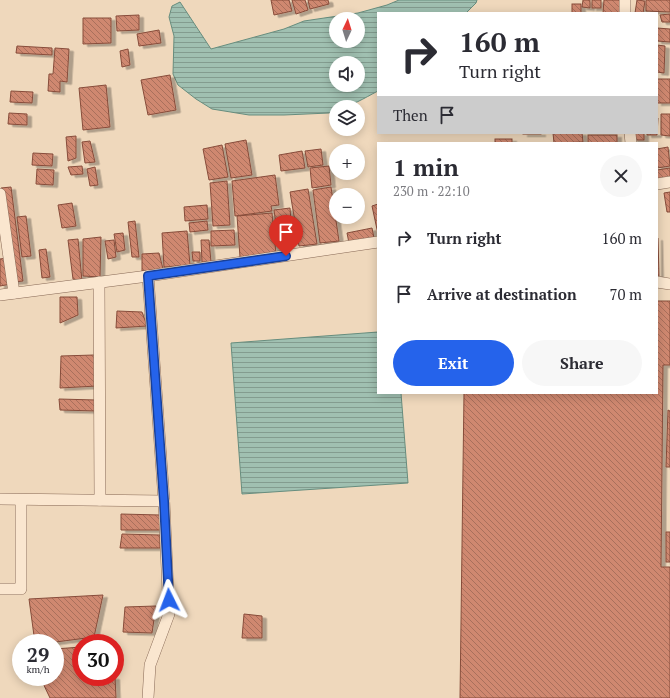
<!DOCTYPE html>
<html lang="en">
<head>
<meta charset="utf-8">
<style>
	body { margin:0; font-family:"PT Serif",serif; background:#f7f7f7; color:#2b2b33; height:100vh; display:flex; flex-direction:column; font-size:15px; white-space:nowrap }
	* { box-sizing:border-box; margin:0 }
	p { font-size:13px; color:#7c7c81 }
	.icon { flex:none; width:22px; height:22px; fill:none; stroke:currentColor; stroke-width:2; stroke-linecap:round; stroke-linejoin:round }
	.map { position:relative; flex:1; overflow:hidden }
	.sheet { position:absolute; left:377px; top:142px; width:281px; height:252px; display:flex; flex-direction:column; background:#fff; border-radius:0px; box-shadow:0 2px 10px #0003 }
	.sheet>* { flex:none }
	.guide { position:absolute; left:377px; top:12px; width:281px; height:122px; border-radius:0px; box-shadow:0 2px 10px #0003; background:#fff; color:#2b2b33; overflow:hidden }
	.needle { width:26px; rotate:4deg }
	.buttons { position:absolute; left:329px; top:12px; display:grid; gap:8px }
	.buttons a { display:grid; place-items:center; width:36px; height:36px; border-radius:50%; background:#fff; box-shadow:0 2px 10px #0003; font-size:20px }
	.speed { position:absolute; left:12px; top:634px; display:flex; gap:8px; font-size:20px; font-weight:700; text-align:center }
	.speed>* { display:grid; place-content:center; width:52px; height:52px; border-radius:50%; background:#fff; box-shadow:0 2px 10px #0003; line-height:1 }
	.speed small { font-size:10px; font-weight:400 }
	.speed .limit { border:6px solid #d22; background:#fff; color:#111 }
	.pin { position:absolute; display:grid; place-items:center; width:34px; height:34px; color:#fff; margin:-41px -17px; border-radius:50% 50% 50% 0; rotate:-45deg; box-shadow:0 0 4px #0007 }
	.pin .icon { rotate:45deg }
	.me { position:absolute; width:44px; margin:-22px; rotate:357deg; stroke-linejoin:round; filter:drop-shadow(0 0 3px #0008) }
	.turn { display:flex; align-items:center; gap:14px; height:84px; padding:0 16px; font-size:18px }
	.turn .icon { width:52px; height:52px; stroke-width:2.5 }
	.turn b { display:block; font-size:28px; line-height:34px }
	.then { display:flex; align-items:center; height:38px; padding:0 16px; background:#0003; gap:8px; font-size:15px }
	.round { display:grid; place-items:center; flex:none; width:42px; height:42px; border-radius:21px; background:#f7f7f7 }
	.headline { display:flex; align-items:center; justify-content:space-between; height:68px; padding:0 16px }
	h1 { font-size:24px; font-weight:700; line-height:30px }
	.cta { display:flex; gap:8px; margin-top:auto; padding:8px 16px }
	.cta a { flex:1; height:46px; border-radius:24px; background:#2563eb; color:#fff; font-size:16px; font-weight:700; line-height:46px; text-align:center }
	.cta a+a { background:#f7f7f7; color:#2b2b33 }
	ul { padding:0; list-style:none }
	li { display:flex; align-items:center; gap:12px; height:56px; padding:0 16px }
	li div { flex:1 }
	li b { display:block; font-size:15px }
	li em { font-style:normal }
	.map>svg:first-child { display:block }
	.water { fill:url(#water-rules); stroke:#678d7e; fill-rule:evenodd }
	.building { fill:url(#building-back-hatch); stroke:#874c3a; filter:url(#shadow) }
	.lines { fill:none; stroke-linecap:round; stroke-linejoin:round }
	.minor-casing { stroke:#876855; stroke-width:12 }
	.minor { stroke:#fae6cf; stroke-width:11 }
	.route-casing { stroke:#184099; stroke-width:10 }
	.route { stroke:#2563eb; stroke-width:7 }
</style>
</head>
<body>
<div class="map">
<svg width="670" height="698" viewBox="0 0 670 698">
	<defs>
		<pattern id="water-rules" width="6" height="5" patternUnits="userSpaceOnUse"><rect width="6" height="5" fill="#a0c0b1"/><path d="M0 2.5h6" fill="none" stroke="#839c8f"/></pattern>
		<pattern id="building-back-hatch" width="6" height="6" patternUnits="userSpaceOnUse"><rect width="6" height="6" fill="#cf8870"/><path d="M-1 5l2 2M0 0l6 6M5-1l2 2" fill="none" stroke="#a96f5b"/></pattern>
		<filter id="shadow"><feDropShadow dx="4.5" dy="2.5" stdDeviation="0" flood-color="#0004"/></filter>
	</defs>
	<rect width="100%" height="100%" fill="#efd8bc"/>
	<g class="water">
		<path d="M399 0H477L476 3 466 13H378V91C364 98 352 107 336 107V110L329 113 284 115H249L212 109 196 99 178 85 173 74 174 36 169 17 172 6 180 2 211 49 284 29 304 21 358 13 387 5ZM336 19H358V41H336ZM336 63H358V85H336Z"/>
		<path d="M378 332V393H401L408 483 242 494 231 343Z"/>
	</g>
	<g class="building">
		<path d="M271 0H289L292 11 274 15Z"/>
		<path d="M292 0H305L308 10 296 14Z"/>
		<path d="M308 0H328L329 4 310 9Z"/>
		<path d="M583 0H590V8L582 7Z"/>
		<rect x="592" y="0" width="9" height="8"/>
		<path d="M604 0H620L623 13H603Z"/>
		<path d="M637 0 645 1 643 13H635Z"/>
		<path d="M646 0H670V12L646 11Z"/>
		<rect x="572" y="4" width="9" height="9"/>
		<path d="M670 14V22H662L660 15Z"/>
		<path d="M139 15V30L117 31 116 16Z"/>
		<path d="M83 18H111V43L83 44Z"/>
		<path d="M657 28 670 29V42L657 41Z"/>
		<path d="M159 30 161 43 139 46 137 34Z"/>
		<path d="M657 45 665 46 664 73 657 72Z"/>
		<path d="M17 46 52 48V55L16 53Z"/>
		<path d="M55 48 69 49 67 82 60 81V92L48 91 49 74H53Z"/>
		<path d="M128 49 130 65 122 67 120 51Z"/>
		<path d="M170 75 176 110 148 115 141 80Z"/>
		<rect x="657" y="79" width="13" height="24"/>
		<path d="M106 85 110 127 83 130 79 88Z"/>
		<path d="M11 91 33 92 32 103 10 102Z"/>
		<path d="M9 113 27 114V125L8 124Z"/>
		<path d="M661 114H670V136L661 135Z"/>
		<path d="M657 118H658L657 135H647V133H657Z"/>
		<rect x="523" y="133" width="18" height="1"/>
		<path d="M553 133H582L583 142 554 143Z"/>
		<rect x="633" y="133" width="11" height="7"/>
		<rect x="588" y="135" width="29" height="8"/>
		<path d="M76 136V158L68 161 66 137Z"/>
		<rect x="495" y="139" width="17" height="4"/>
		<path d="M246 140 252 175 231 178 225 144Z"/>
		<path d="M90 141 95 162 85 163 82 142Z"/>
		<path d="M222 145 228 177 209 180 203 149Z"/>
		<path d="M668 147 670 166 657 168V149Z"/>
		<path d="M321 149 323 165 308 167 305 151Z"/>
		<path d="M302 151 305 168 281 171 279 155Z"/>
		<path d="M33 153 53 154 52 166 32 165Z"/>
		<path d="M82 166 83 174 71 175 68 167Z"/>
		<path d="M329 166 331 185 312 188 310 168Z"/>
		<path d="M95 167 98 185 90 186 87 169Z"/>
		<path d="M670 168V180L657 183V170Z"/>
		<path d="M37 169 54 170 53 185 36 184Z"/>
		<path d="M275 175 279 205 271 206 272 211 235 216 232 181Z"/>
		<path d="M227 181 230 225 213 226 210 183Z"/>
		<path d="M11 187 23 281 14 282 1 188Z"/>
		<path d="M331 187 339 241 320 243 313 190Z"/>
		<path d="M308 189 317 244 299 246 290 192Z"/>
		<path d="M670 192V212H667L664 193Z"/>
		<path d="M72 203 76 226 62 228 58 205Z"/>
		<path d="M378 204V234L372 206Z"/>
		<path d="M207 205 208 219 185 221 184 207Z"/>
		<path d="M290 208 291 221 283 222V224L276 225 274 210Z"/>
		<path d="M272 213 276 254 240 257 237 216Z"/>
		<path d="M26 216 31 256 22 257 17 217Z"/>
		<path d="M135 221 139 257H132L128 222Z"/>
		<path d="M207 221 208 230 190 232 189 223Z"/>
		<path d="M372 228 374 238 349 243 347 233Z"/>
		<path d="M234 230 235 245 211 246V231Z"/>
		<path d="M187 231 190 265 164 267 162 233Z"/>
		<path d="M123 233 125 250 117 252 114 234Z"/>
		<path d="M101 237 100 277 83 276V239Z"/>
		<path d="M657 238H658L659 276H657Z"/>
		<path d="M78 239 82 281 73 279 68 240Z"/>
		<path d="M114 240 116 257 108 259 105 241Z"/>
		<path d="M201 240H209L211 262H202Z"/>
		<path d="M46 249 50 277 42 278 39 250Z"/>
		<path d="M192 252H200V261H193Z"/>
		<path d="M159 253 163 269 142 271V254Z"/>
		<path d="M7 258 11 284 0 286V259Z"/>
		<path d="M60 297H77L78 315 60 323Z"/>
		<path d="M657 301H670V365H663L661 567H670V698H460L464 393H657Z"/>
		<path d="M117 311 142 312 147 326 116 328Z"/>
		<path d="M94 355 97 386 60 388 61 356Z"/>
		<path d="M59 399 96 400 97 411 60 410Z"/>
		<path d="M668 410 670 411V467H666Z"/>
		<path d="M121 514 160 515V530H121Z"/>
		<rect x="666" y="532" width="4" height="30"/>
		<path d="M122 534 160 535V548H120Z"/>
		<path d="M103 595 94 637 48 643H35L29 599Z"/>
		<path d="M156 606 152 633 123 632 125 607Z"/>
		<path d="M244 614 262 616V638H242Z"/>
		<path d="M81 647V677H115L116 698H50L40 677H55V649Z"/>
	</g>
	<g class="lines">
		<g class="minor-casing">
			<g id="minor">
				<path d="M625 0V13"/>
				<path d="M630 133 631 143"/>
				<path d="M657 184 670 182"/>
				<path d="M0 194 14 293"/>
				<path d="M148 276 164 501 169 614 150 665 148 698"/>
				<path d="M99 282 100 500"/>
				<path d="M657 282 670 284"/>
				<path d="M0 295 148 276 378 242"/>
				<path d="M0 499 164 501"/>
				<path d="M0 589H21V500"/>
			</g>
		</g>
		<use href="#minor" class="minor"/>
	</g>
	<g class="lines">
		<g class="route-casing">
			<path id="route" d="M169 600 164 501 148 276 286 256"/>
		</g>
		<use href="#route" class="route"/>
	</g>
</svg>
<div class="buttons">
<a><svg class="needle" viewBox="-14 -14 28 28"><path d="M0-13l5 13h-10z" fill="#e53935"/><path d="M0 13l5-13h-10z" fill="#7c7c81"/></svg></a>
<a><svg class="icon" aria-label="sound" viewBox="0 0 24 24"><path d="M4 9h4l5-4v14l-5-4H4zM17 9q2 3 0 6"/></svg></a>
<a><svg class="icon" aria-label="layers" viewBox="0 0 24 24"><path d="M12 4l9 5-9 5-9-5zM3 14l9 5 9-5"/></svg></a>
<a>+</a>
<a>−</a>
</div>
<div class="speed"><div>29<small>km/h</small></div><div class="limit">30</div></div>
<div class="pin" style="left:286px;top:256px;background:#d93025"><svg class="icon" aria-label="arrive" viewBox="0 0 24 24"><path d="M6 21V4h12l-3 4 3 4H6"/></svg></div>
<svg class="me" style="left:169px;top:600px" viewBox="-20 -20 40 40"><path d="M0-17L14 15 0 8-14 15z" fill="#2563eb" stroke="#fff" stroke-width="4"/></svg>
<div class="guide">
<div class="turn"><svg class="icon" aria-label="right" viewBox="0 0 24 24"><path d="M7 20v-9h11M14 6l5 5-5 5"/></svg><div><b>160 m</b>Turn right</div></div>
<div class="then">Then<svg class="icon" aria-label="arrive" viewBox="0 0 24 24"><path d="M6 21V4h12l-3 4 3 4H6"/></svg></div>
</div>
<section class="sheet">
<div class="headline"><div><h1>1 min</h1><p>230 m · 22:10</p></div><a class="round"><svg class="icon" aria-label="close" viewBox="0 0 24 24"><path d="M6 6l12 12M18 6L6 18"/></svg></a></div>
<ul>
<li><svg class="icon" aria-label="right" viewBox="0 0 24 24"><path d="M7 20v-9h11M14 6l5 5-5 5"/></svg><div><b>Turn right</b></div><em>160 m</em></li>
<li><svg class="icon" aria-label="arrive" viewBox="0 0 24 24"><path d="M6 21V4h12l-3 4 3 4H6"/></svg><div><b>Arrive at destination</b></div><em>70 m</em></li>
</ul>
<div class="cta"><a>Exit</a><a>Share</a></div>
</section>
</div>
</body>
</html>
